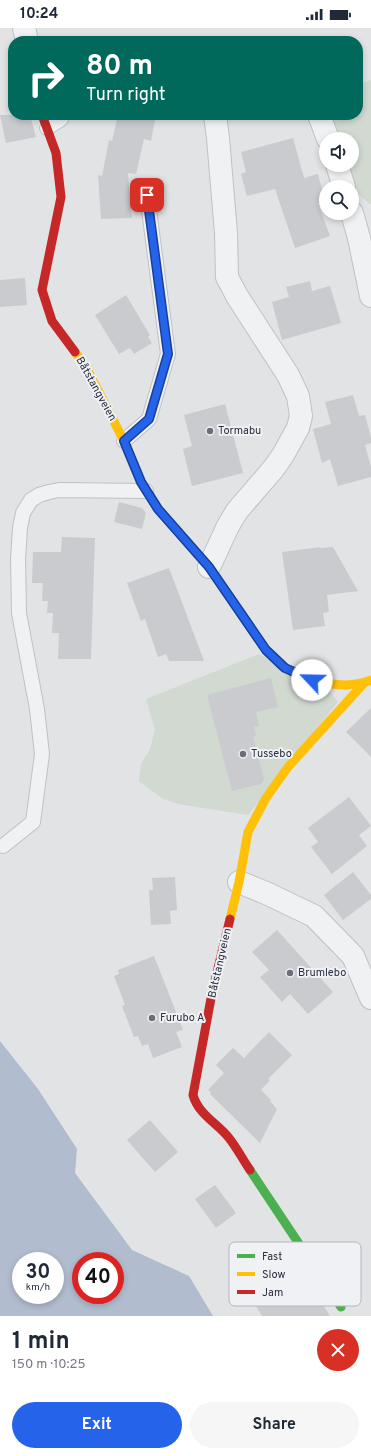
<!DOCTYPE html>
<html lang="en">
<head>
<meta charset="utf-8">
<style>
	body { margin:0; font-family:Overpass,sans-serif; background:#f6f6f7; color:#1f2937; height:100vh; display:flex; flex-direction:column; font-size:15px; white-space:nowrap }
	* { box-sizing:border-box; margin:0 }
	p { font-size:13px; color:#747a83 }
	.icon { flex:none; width:22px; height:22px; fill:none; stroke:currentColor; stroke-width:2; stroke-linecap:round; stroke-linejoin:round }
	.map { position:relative; height:1288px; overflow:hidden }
	.sheet { display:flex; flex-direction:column; background:#fff; flex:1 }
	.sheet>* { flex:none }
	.banner { position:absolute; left:8px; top:8px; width:355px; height:84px; border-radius:16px; box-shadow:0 2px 6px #0003; background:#00695c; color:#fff; overflow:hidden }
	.controls { position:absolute; left:319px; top:104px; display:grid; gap:8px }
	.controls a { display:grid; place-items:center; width:40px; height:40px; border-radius:50%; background:#fff; box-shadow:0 2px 6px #0003; font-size:20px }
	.speed { position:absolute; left:12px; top:1224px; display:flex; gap:8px; font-size:20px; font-weight:700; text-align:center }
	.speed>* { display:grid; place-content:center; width:52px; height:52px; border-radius:50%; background:#fff; box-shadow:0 2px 6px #0003; line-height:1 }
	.speed small { font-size:10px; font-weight:400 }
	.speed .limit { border:6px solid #d22; background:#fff; color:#111 }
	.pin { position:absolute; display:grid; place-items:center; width:34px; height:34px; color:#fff; margin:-17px; border-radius:8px; box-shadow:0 2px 6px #0006 }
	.me { position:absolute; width:44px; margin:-22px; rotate:294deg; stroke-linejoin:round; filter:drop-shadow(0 0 3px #0008) }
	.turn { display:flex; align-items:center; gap:14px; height:84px; padding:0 12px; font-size:18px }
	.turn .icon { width:52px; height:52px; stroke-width:2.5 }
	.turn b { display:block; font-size:28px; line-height:34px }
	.round { display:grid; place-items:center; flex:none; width:42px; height:42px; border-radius:21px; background:#f6f6f7 }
	.headline { display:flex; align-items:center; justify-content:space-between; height:68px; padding:0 12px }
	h1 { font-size:24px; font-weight:700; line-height:30px }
	.primary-button { display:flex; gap:8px; margin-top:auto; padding:8px 12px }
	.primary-button a { flex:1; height:46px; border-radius:24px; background:#2563eb; color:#fff; font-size:16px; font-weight:700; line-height:46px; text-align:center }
	.primary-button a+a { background:#f6f6f7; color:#1f2937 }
	.status { display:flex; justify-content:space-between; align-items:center; height:28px; padding:0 20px; background:#fff; direction:ltr }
	.status svg { height:11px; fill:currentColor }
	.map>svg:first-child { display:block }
	.green { fill:#d1d9d1 }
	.water { fill:#b1bcce; fill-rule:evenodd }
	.building { fill:#c9cbce }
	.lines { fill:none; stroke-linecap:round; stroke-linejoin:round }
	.lane-casing { stroke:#bfc1c3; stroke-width:16 }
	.street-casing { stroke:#bfc1c3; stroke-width:24 }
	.lane { stroke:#f0f1f3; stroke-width:14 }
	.street { stroke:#f0f1f3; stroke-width:22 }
	.fast { stroke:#4caf50; stroke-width:9 }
	.slow { stroke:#ffc107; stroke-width:9 }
	.jam { stroke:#c62828; stroke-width:9 }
	.route-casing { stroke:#184099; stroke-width:10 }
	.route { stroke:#2563eb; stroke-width:7 }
	.poi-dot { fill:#6a6e78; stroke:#eff1f5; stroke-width:1.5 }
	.labels { text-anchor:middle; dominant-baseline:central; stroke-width:4; stroke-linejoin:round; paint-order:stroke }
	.street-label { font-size:11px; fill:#2a2f3d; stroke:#eff1f5 }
	.poi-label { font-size:11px; fill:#2a2f3d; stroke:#eff1f5; text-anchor:start }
	.key { fill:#eff1f5; stroke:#b4b7be; stroke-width:1 }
	.key-label { font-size:11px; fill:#2a2f3d }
</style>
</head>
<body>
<div class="status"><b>10:24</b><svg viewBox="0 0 49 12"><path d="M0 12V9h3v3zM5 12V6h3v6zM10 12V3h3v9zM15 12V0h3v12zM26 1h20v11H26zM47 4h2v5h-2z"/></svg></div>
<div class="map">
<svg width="371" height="1288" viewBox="0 0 371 1288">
	<rect width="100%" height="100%" fill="#e1e3e5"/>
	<g class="green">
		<path d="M371 52V176H370L358 166 347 137H352V111H338L328 87H358V57Z"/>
		<path d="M259 626 329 663 338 674 248 787 178 776 163 771 139 753 141 736 150 721 155 702 146 671Z"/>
	</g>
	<path class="water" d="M0 1013 38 1061 77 1121 75 1145 132 1222 189 1248 213 1288H0ZM21 1233H55V1267H21ZM81 1233H115V1267H81Z"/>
	<g class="building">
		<path d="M0 87H30L36 109 6 115Z"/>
		<path d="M126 87H156L151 113 144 111 136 146 128 145 132 190 101 191 98 147 102 148 109 112 112 113 117 91 125 92Z"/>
		<path d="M293 110 304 150 318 146 325 173 318 175 330 208 295 220 275 161 247 168 241 146 246 144 241 124Z"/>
		<path d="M25 250 27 277 0 279V252Z"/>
		<path d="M310 253 312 263 330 258 341 295 282 312 272 274 289 269 286 259Z"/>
		<path d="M126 267 150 307 148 309 152 315 134 326 130 320 119 326 95 287Z"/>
		<path d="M353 367 359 388 365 387 371 410V415L365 417 371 439V449L338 458 330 431 322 435 313 401 331 396 325 374Z"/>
		<path d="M225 376 243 445 192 458 183 421 192 418 184 387Z"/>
		<path d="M119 474 142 480 146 485 142 501 114 494Z"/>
		<path d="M62 509 95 510 91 631H58L59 605H52L53 585H47L48 573H42L43 555H32L33 524H61Z"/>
		<path d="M320 519V520L333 519 358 563 327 567 329 584 323 585 325 598 293 602 282 524Z"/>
		<path d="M169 540 204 633H169L166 626 158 629 145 591 141 593 127 555Z"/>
		<path d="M271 650 278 679 256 684 259 698 254 699 256 708 253 709 264 751 261 756 232 763 207 667Z"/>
		<path d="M371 680V729L346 704Z"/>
		<path d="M349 769 371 798 359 807 367 818 332 846 311 819 318 814 308 800Z"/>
		<path d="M353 844 371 867V871L343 892 324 867Z"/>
		<path d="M175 849 177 882 170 883 171 896 151 897 149 862H153L152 850Z"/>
		<path d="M277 902 333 964 308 986 290 966 282 974 260 949 269 942 252 924Z"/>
		<path d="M154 928 183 1002 176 1004 182 1019 153 1030 148 1016 142 1018 138 1008 134 1009 122 978 125 977 114 948 119 946 118 942Z"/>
		<path d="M269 1004 292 1027 268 1051 270 1052 261 1062 271 1072 270 1073 277 1081 260 1115 210 1066 211 1064 208 1062 224 1045 216 1037 233 1020 244 1030Z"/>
		<path d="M150 1092 178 1124 155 1144 127 1112Z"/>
		<path d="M215 1157 236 1185 216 1200 195 1171Z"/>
		<path d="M281 1236 289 1250 302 1242 330 1288H262L244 1258Z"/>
	</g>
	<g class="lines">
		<g class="lane-casing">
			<g id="lane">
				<path d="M47 100 61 91 63 87"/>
				<path d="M124 413 149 391 168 326 147 167"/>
				<path d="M3 818 33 794 42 726 37 681 19 585 18 531 20 500 23 485 31 472 39 467 49 464 59 462 146 463"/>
			</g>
		</g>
		<g class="street-casing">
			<g id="street">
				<path d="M24 0 27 13"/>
				<path d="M319 87 328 111"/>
				<path d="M337 137 344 159"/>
				<path d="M352 185 359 210 371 268"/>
				<path d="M209 539 228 498 237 483 274 440 283 427 298 400 301 388 298 368 288 347 237 268 227 249 226 205 218 110 215 87"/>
				<path d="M239 854 266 865 314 888 353 928 371 970"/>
			</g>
		</g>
		<use href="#lane" class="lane"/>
		<use href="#street" class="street"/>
		<g class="fast">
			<path d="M154 475 158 481 209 539 266 622 282 638"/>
			<path d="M250 1142 341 1279"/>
		</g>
		<g class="slow">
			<path d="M75 324 86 339 124 413 141 454 154 475"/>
			<path d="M282 638 285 640C312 652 342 664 371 652"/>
			<path d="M230 891 239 854 248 804 266 770 288 739 364 655"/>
		</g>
		<g class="jam">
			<path d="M42 87 56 125 61 169 42 262 52 293 75 324"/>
			<path d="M230 891 212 965 193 1067C198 1086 218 1096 229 1110 237 1120 243 1132 250 1142"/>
		</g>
	</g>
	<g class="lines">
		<g class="route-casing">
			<path id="route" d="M147 167 168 326 149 391 124 413 141 454 158 481 209 539 266 622 285 640 312 652"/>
		</g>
		<use href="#route" class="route"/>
	</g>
	<g class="poi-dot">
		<circle cx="210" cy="403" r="4"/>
		<circle cx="243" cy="726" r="4"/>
		<circle cx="290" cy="945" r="4"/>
		<circle cx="152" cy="990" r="4"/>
	</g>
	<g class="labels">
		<g class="street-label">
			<text transform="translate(96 361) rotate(61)">Båtstangveien</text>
			<text transform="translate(220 935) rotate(-77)">Båtstangveien</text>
		</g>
		<g class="poi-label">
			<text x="218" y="403">Tormabu</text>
			<text x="251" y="726">Tussebo</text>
			<text x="298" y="945">Brumlebo</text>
			<text x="160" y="990">Furubo A</text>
		</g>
	</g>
	<rect x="229" y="1214" width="132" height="64" rx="6" class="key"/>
	<rect x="237" y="1226" width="18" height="4" fill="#4caf50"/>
	<rect x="237" y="1244" width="18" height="4" fill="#ffc107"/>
	<rect x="237" y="1262" width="18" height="4" fill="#c62828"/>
	<g class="key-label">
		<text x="262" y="1232">Fast</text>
		<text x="262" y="1250">Slow</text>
		<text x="262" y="1268">Jam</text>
	</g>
</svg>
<div class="controls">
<a><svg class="icon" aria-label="sound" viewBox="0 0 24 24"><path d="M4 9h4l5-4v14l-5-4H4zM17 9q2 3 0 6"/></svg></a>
<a><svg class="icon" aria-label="search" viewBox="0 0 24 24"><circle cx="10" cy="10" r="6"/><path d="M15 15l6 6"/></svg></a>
</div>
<div class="speed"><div>30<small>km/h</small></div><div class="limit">40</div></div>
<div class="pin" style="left:147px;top:167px;background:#d93025"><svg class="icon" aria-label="arrive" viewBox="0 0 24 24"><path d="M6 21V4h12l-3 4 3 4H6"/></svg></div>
<svg class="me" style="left:312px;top:652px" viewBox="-20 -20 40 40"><circle r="19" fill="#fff"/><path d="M0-13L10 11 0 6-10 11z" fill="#2563eb"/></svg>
<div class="banner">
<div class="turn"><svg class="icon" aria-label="right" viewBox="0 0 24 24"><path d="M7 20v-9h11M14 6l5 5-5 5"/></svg><div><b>80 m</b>Turn right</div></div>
</div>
</div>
<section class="sheet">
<div class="headline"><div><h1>1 min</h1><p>150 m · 10:25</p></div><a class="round" style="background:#d93025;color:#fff"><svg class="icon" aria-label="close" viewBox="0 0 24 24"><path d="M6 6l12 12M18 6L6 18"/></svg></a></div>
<div class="primary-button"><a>Exit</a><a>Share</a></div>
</section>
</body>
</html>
